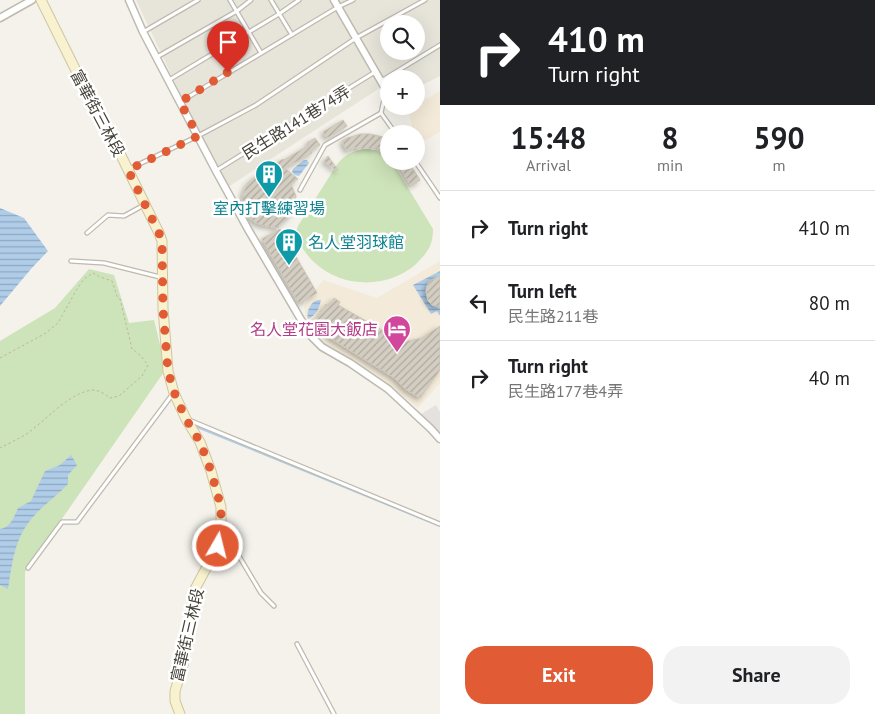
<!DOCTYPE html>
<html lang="en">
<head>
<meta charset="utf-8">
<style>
	body { margin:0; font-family:"PT Sans","Noto Sans TC",sans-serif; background:#f2f2f2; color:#202124; height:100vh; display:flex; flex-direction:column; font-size:19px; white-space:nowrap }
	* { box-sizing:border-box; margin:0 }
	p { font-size:16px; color:#757577 }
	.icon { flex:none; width:28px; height:28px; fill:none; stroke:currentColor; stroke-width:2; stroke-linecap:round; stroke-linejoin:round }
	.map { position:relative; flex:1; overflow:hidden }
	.details { display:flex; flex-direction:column; background:#fff; width:435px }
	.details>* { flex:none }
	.top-card { background:#202124; color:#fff; overflow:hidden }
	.controls { position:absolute; left:380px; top:15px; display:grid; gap:10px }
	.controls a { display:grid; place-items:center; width:45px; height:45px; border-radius:50%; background:#fff; box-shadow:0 5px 20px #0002; font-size:25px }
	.pin { position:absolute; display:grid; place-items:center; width:42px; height:42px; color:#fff; margin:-51px -21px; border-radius:50% 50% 50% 0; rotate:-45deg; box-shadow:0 0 5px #0007 }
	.pin .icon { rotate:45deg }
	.me { position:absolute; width:55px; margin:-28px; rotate:8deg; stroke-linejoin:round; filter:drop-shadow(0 0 4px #0008) }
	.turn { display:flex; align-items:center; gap:18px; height:105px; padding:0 25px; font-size:22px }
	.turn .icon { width:65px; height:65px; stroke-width:2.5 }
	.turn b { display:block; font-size:35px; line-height:42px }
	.eta { display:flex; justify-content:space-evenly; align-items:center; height:85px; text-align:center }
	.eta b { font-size:30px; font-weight:800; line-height:35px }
	.action { display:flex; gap:10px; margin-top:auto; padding:10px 25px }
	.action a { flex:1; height:58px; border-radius:20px; background:#e15c35; color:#fff; font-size:20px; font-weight:800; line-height:58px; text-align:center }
	.action a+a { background:#f2f2f2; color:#202124 }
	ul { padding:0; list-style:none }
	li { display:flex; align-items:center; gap:15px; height:75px; padding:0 25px; border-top:1px solid #e0e0e0 }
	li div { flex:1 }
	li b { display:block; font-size:19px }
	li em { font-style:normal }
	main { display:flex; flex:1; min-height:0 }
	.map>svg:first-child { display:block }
	.residential { fill:#e7e4da; fill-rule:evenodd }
	.commercial { fill:#f3ead9 }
	.grass { fill:#cde3b9 }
	.parking { fill:#e3e2df }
	.water { fill:url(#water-rules) }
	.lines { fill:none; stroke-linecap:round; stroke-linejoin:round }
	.stream { stroke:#afcde9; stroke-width:2 }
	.building { fill:url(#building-hatch); stroke:#cec6b6; filter:url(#shadow) }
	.lane-casing { stroke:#bebaaf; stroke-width:5.5 }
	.street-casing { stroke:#bebaaf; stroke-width:9 }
	.secondary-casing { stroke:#cec6a0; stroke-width:11 }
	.path { stroke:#beb6a2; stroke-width:1; stroke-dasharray:2.5 2.5; stroke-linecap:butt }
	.lane { stroke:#fff; stroke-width:3 }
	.street { stroke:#fff; stroke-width:6 }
	.secondary { stroke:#f9f2d0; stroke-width:9 }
	.route { stroke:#e15c35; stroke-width:9; stroke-dasharray:0 16.2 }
	.labels { text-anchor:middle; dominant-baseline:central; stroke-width:5; stroke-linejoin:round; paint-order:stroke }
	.street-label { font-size:16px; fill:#47433a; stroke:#fff }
	.culture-label { font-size:16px; fill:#0d838f; stroke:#fff }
	.hotel-label { font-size:16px; fill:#b23c85; stroke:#fff; text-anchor:end }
</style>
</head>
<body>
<main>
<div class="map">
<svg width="440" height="714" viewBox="0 0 440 714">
	<defs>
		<pattern id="water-rules" width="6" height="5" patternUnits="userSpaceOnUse" patternTransform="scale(1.25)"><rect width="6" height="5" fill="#afcde9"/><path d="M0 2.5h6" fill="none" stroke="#90a8be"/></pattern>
		<pattern id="building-hatch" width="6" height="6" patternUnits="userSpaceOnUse" patternTransform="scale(1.25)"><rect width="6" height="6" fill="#d4cec2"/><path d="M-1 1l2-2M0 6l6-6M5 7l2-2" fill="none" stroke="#aea99f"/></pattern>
		<filter id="shadow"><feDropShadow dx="-2.5" dy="2.5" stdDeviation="2.5" flood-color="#0004"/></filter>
	</defs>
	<rect width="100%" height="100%" fill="#f4f2eb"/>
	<path class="residential" d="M136 0H440V76L416 88V79H389V82L225 189ZM389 24H416V51H389Z"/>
	<g class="commercial">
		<path d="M440 91V132L417 145 416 134H414L408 109 413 106H416V105Z"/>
		<path d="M440 261V383L418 408 377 375 323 344 307 324 304 306 323 280 377 298Z"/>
	</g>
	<g class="grass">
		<path d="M364 149C374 149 381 151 389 157V161H392L393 163 433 229C433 246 427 253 415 265 387 289 342 288 315 263 306 255 300 245 295 235L298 226 338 163C346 154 353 151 364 149Z"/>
		<path d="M89 269 114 275 129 323 154 320 166 369 25 572V714H0V341L55 308Z"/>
	</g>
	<path class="parking" d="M436 405 440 412V433L421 414Z"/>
	<g class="water">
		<path d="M304 160H307L309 163 299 176 295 175 292 172 293 169Z"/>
		<path d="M0 208 24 218 48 251 31 269 0 306Z"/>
		<path d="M440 271V315H439L437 311 431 314 413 285Z"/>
		<path d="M318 300H321C319 309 316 315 308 319 306 312 310 302 318 300Z"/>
		<path d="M71 455 77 465 68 475V484C56 497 40 507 29 522 14 541 12 566 8 589L0 585V529C11 527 14 517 18 508L31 501 45 471 60 465Z"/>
	</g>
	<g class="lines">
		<path class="stream" d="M197 427 440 526"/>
	</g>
	<g class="building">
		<path d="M343 120 347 126 327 138 323 132Z"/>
		<path d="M361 134H370L383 137 389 140V149L387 152 376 147 375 149 366 148 357 149 356 147 347 151 342 141 347 138Z"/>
		<path d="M315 138 320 145 310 151 312 153 285 168 298 179 291 184 296 196 294 209 291 215 286 220 278 226 279 228 262 225 256 223 248 217 244 209 242 200 244 191 248 183 256 176 264 173H280L275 164 283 159 284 160 309 145 307 143Z"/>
		<path d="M328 156 338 170 337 171 324 161Z"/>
		<path d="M396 161H408L420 180 411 186Z"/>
		<path d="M280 229 317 293 299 304 262 239Z"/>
		<path d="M440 276V307L432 305 428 301 426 291 427 286 429 282 433 279Z"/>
		<path d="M334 298 340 302 338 305 403 342 422 338 440 326V370L420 398 405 389 393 377 327 336 329 332 314 324 326 304 329 306Z"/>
	</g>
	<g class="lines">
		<g class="lane-casing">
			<g id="lane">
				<path d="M230 0 261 53"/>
				<path d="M271 0 292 35"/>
				<path d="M143 32 198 0"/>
				<path d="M157 57 237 11 251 0"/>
				<path d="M169 80 279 14 299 0"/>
				<path d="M381 81 440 45"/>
				<path d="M180 102 338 7 353 0"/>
				<path d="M381 113 396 134"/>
				<path d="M415 161 440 198"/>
				<path d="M129 169 198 136 256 105 356 38 425 0"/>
				<path d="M217 170 375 72"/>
				<path d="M300 190 325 145 381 113 386 90"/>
				<path d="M87 233 108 215 124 216 144 205"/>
				<path d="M71 261 104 263 160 277"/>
				<path d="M189 420 440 524"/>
				<path d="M224 531 261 593 274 606"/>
				<path d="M28 568 62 522H77L172 395"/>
				<path d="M297 644 334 714"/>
			</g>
		</g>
		<g class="street-casing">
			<g id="street">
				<path d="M129 0 143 32 216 171 249 231 310 335 322 347 350 363 388 389 431 429 440 439"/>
				<path d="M334 0 386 90"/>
				<path d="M0 18 32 0"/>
			</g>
		</g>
		<g class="secondary-casing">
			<path id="secondary" d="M41 0 99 117 112 137 159 233 162 241 163 309 168 371 174 393 186 419 200 442 211 471 221 507V533L218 546 195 589 192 605 183 665 175 691V701L180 714"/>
		</g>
		<path class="path" d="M0 358 46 333 58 323 77 289 84 279 93 273 100 277 112 281 117 296 120 299 132 349 141 356 148 365 142 376 119 396 110 398C105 394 99 390 92 390 69 393 46 420 28 433 19 439 9 443 0 448"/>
		<use href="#lane" class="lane"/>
		<use href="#street" class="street"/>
		<use href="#secondary" class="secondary"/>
	</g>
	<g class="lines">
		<path class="route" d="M218 546 221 533V507L211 471 200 442 186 419 180 406 174 392 168 371 163 309 162 241 159 233 128 170 198 136 180 102 228 72"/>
	</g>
	<defs>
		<g id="building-pin" transform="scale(1.4375)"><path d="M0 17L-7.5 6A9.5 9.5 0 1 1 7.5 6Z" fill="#0f9aa8" stroke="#fff"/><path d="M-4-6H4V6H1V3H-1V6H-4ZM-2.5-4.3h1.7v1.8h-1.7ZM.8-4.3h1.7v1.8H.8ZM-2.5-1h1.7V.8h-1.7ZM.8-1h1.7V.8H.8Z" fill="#fff"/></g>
		<g id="hotel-pin" transform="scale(1.4375)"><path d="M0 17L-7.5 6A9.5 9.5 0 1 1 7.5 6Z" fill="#d1479c" stroke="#fff"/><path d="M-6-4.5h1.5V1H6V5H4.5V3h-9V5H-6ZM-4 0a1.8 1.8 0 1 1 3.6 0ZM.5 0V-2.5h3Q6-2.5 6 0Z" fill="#fff"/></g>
	</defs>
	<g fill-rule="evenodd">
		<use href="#building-pin" x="269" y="174"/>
		<use href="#building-pin" x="289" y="242"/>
		<use href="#hotel-pin" x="397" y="329"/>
	</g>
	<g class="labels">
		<g class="street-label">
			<text transform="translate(98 113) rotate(62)">富華街三林段</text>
			<text transform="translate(296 122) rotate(-32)">民生路141巷74弄</text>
			<text transform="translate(187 635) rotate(-77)">富華街三林段</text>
		</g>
		<g class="culture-label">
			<text x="269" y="208">室內打擊練習場</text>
			<text x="308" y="242" text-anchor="start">名人堂羽球館</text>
		</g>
		<g class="hotel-label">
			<text x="378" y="329">名人堂花園大飯店</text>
		</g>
	</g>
</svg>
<div class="controls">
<a><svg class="icon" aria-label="search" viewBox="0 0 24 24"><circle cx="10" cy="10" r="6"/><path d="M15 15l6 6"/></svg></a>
<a>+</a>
<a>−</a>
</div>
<div class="pin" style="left:228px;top:72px;background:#d93025"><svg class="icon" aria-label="arrive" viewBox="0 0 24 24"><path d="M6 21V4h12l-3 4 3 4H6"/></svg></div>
<svg class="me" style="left:218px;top:546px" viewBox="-20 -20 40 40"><circle r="17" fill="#e15c35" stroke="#fff" stroke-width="3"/><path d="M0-11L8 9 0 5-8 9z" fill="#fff"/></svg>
</div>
<section class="details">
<div class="top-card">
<div class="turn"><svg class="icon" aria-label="right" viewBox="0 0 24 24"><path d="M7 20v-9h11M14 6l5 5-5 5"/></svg><div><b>410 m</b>Turn right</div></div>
</div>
<div class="eta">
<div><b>15:48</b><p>Arrival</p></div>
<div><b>8</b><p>min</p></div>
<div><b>590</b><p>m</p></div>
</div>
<ul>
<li><svg class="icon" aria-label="right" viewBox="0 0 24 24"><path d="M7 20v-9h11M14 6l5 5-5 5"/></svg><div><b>Turn right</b></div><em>410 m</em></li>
<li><svg class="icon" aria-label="left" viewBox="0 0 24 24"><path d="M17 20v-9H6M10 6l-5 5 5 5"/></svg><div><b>Turn left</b><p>民生路211巷</p></div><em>80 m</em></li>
<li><svg class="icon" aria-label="right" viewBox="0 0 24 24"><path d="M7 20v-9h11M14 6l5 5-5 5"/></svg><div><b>Turn right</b><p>民生路177巷4弄</p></div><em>40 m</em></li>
</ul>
<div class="action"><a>Exit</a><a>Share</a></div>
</section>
</main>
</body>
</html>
